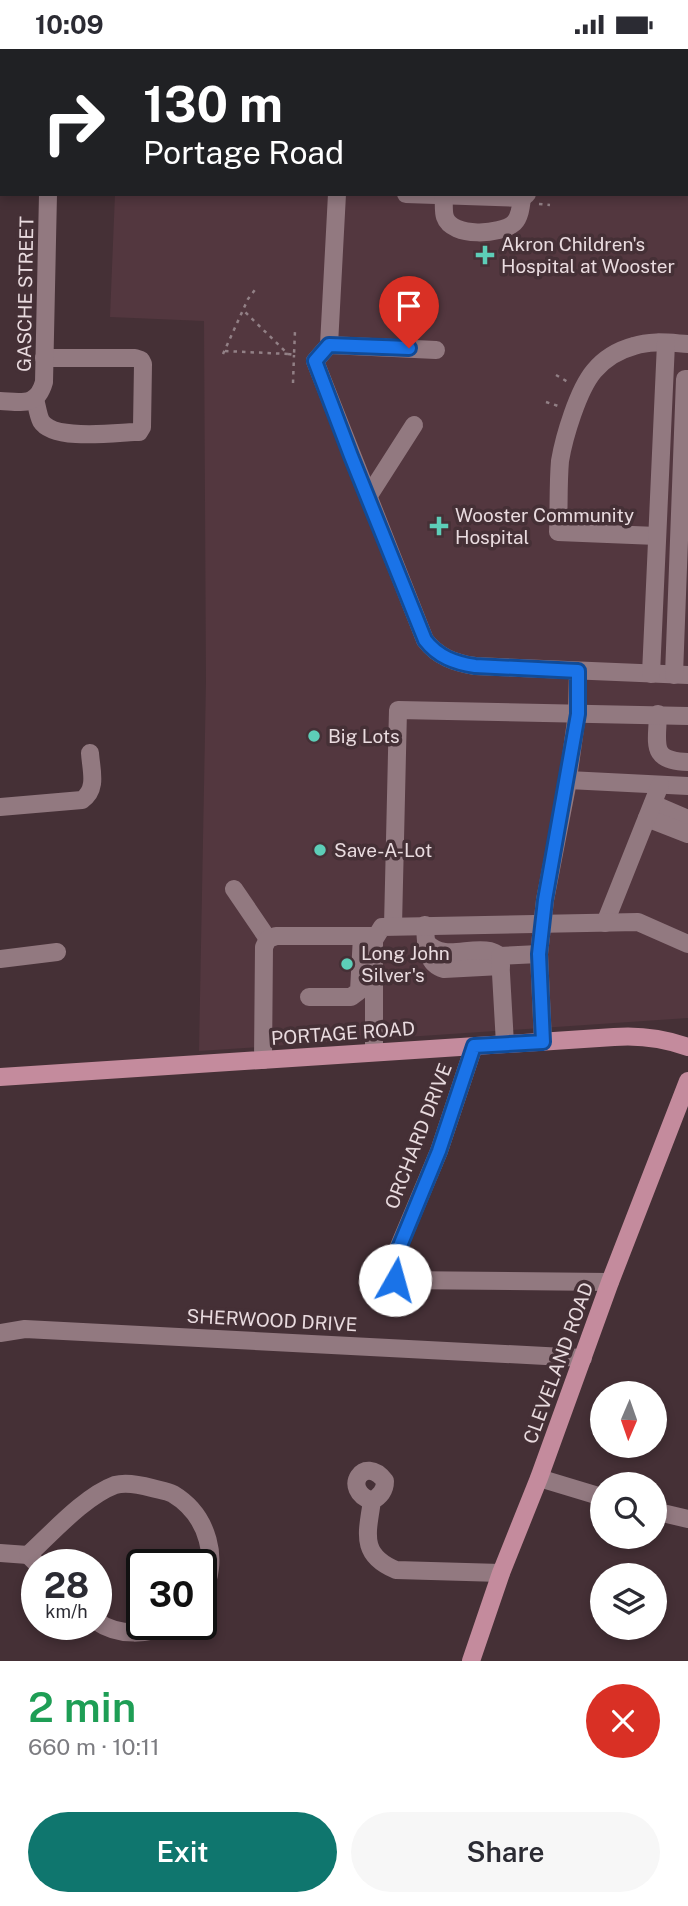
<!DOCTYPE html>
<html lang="en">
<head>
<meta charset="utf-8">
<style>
	body { margin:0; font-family:"Public Sans",sans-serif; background:#f7f7f7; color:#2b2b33; height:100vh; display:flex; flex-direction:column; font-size:26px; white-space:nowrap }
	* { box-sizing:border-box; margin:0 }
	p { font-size:23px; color:#7c7c81 }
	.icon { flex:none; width:38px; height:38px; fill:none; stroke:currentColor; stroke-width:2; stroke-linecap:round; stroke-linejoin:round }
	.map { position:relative; height:1612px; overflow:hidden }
	.sheet { display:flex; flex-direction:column; background:#fff; flex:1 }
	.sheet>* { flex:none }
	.top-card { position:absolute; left:0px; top:0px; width:690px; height:147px; box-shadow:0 4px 10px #0003; background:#202124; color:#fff; overflow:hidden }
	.needle { width:46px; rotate:182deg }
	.buttons { position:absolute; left:590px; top:1332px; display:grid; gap:14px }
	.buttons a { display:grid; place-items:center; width:77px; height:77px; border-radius:50%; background:#fff; box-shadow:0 4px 10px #0003; font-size:35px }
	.speed { position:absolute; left:21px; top:1500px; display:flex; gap:14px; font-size:35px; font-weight:700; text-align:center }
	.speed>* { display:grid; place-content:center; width:91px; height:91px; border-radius:50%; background:#fff; box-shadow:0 4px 10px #0003; line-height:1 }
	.speed small { font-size:18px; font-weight:400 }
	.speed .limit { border:4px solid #111; border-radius:10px; background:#fff; color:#111 }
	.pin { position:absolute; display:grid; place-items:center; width:60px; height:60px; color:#fff; margin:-72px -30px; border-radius:50% 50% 50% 0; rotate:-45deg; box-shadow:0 0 7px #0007 }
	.pin .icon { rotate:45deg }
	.me { position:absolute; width:77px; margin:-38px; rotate:7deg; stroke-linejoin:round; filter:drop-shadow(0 0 5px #0008) }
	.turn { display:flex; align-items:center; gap:24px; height:147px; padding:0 28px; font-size:32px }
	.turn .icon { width:91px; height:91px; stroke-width:2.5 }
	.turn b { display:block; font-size:49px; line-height:60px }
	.round { display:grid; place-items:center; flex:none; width:74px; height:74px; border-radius:37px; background:#f7f7f7 }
	.summary { display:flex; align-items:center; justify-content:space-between; height:119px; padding:0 28px }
	h1 { font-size:42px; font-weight:600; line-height:52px; color:#1e9e55 }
	.primary-button { display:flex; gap:14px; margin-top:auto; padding:14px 28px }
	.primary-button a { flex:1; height:80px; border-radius:42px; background:#0f766e; color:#fff; font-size:28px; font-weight:600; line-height:80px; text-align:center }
	.primary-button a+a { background:#f7f7f7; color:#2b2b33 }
	.status { display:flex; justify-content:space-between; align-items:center; height:49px; padding:0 35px; background:#fff; direction:ltr }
	.status svg { height:19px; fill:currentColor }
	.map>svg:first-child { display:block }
	.built { fill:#53373f }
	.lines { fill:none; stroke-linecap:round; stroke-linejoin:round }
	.path { stroke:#928086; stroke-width:2.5; stroke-dasharray:3.5 5; stroke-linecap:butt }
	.minor { stroke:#927980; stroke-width:18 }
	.major { stroke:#c48b9d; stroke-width:18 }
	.route-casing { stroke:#114b97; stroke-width:18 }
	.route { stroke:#1a73e8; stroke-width:12 }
	.poi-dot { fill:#5dceb8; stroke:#453036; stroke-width:2.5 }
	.labels { text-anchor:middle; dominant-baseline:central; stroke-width:7; stroke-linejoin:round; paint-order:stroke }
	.poi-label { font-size:19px; fill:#e9dbdf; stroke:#453036; text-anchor:start }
	.street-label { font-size:19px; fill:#e9dbdf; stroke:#453036 }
</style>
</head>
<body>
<div class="status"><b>10:09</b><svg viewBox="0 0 49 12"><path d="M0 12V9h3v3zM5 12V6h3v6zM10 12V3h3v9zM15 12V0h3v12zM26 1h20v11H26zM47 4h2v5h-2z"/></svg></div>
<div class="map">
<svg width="688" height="1612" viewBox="0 0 688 1612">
	<rect width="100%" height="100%" fill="#453036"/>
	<path class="built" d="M281 0H688V969L199 1002 206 632 204 272 110 268 115 145H688V2H281Z"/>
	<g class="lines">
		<g class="path">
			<path d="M539 155 550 156"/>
			<path d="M225 302 288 305 243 261"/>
			<path d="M223 305 248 250 257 238"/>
			<path d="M288 305 294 306 295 282"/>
			<path d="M556 326 568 333"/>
			<path d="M293 334 294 306"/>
			<path d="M546 353 558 357"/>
		</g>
		<g class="minor">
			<path d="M54 2 55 0"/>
			<path d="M265 2V0"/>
			<path d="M479 2V0"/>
			<path d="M492 2 493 0"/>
			<path d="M337 145 329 296 315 312 425 591C438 608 455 614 475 617L688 626"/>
			<path d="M406 145 522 149 527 145"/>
			<path d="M444 146C444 153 443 162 445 168 452 189 501 186 514 174 520 168 521 157 522 149"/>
			<path d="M329 296 436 301"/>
			<path d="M35 350C37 357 38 366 41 372 53 392 113 384 134 383H139L142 378 143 315 141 311 135 309H44"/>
			<path d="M0 352C22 353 37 358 44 333L48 145"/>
			<path d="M368 448 414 376"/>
			<path d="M657 487 558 483C559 459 558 435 560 412 564 388 578 341 594 322 604 310 619 301 634 297 651 291 671 294 688 295"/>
			<path d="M651 625 666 294"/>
			<path d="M674 626 685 330H688"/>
			<path d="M658 665C657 696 650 712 688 713"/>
			<path d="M568 731 688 737"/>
			<path d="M653 755 688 770"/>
			<path d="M0 758 82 751C98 740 91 721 90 704"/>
			<path d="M647 769 688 785"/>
			<path d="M234 840 268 890"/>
			<path d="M605 874 660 736"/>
			<path d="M425 876C426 894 425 915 444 920L501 917"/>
			<path d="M393 877 398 661 688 667"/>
			<path d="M426 893C444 913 468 897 490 902 494 903 497 905 500 907"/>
			<path d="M0 910 57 903"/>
			<path d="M309 948H351L359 942 362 887"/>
			<path d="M543 993 539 905 545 851 567 737 577 665 578 622"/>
			<path d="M505 995 500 907 539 905"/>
			<path d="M474 997 439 1102 389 1221 395 1231 610 1233"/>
			<path d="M374 1003V891L382 878 638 873 688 895"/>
			<path d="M263 1011 264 898 268 890 276 887H376"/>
			<path d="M0 1284 25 1280 583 1309"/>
			<path d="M539 1429 602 1448"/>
			<path d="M372 1452C340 1441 364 1404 385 1432 385 1442 380 1447 372 1452 367 1485 360 1506 396 1521L501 1524"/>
			<path d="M654 1462 688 1470"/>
			<path d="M0 1504 28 1506"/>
			<path d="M38 1516 28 1506C52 1484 85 1447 115 1436 126 1433 141 1436 152 1439 159 1441 167 1442 173 1445 208 1466 221 1512 201 1547"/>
			<path d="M96 1572C119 1588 148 1586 173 1575"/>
		</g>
		<g class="major">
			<path d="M0 1028 614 988C640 986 663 989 688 998"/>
			<path d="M471 1612 501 1524 539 1429 610 1233 688 1032"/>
		</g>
	</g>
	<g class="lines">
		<g class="route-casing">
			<path id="route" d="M395 1231 390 1221 439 1102 474 997 543 993 539 905 545 851 578 665V622L475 617C455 614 438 608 425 591L351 407 315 312 329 296 409 299"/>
		</g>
		<use href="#route" class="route"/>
	</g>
	<g class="poi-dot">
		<path d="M481.5 195.5h7v7h7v7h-7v7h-7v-7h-7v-7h7z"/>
		<path d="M435.5 466.5h7v7h7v7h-7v7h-7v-7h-7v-7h7z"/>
		<circle cx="314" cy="687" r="7"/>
		<circle cx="320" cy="801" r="7"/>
		<circle cx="347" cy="915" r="7"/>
	</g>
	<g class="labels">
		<g class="poi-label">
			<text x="501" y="195">Akron Children's<tspan x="501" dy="22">Hospital at Wooster</tspan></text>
			<text x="455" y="466">Wooster Community<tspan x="455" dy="22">Hospital</tspan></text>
			<text x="328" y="687">Big Lots</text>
			<text x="334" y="801">Save-A-Lot</text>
			<text x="361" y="904">Long John<tspan x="361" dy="22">Silver's</tspan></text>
		</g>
		<g class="street-label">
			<text transform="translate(25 245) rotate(-89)">GASCHE STREET</text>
			<text transform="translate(343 984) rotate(-4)">PORTAGE ROAD</text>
			<text transform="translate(418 1087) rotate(-69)">ORCHARD DRIVE</text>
			<text transform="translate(272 1271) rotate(3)">SHERWOOD DRIVE</text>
			<text transform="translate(558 1314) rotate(-70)">CLEVELAND ROAD</text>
		</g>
	</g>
</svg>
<div class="buttons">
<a><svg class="needle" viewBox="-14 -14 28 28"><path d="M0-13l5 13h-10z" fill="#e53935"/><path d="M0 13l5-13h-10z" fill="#7c7c81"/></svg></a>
<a><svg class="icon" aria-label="search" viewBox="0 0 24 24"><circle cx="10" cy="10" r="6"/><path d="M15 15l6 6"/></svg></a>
<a><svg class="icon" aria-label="layers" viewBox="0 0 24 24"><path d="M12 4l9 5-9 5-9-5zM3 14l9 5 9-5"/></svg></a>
</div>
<div class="speed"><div>28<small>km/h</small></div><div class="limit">30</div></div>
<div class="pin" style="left:409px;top:299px;background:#d93025"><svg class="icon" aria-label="arrive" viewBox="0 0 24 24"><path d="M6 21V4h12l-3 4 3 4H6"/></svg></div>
<svg class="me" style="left:395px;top:1231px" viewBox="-20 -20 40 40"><circle r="19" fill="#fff"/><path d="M0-13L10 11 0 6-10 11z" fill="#1a73e8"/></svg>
<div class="top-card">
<div class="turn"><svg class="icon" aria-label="right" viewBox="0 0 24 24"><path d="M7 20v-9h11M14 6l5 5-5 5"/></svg><div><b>130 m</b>Portage Road</div></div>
</div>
</div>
<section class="sheet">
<div class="summary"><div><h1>2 min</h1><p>660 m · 10:11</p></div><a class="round" style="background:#d93025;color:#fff"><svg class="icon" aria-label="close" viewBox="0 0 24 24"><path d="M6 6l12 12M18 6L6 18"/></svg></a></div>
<div class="primary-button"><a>Exit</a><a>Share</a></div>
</section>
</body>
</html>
